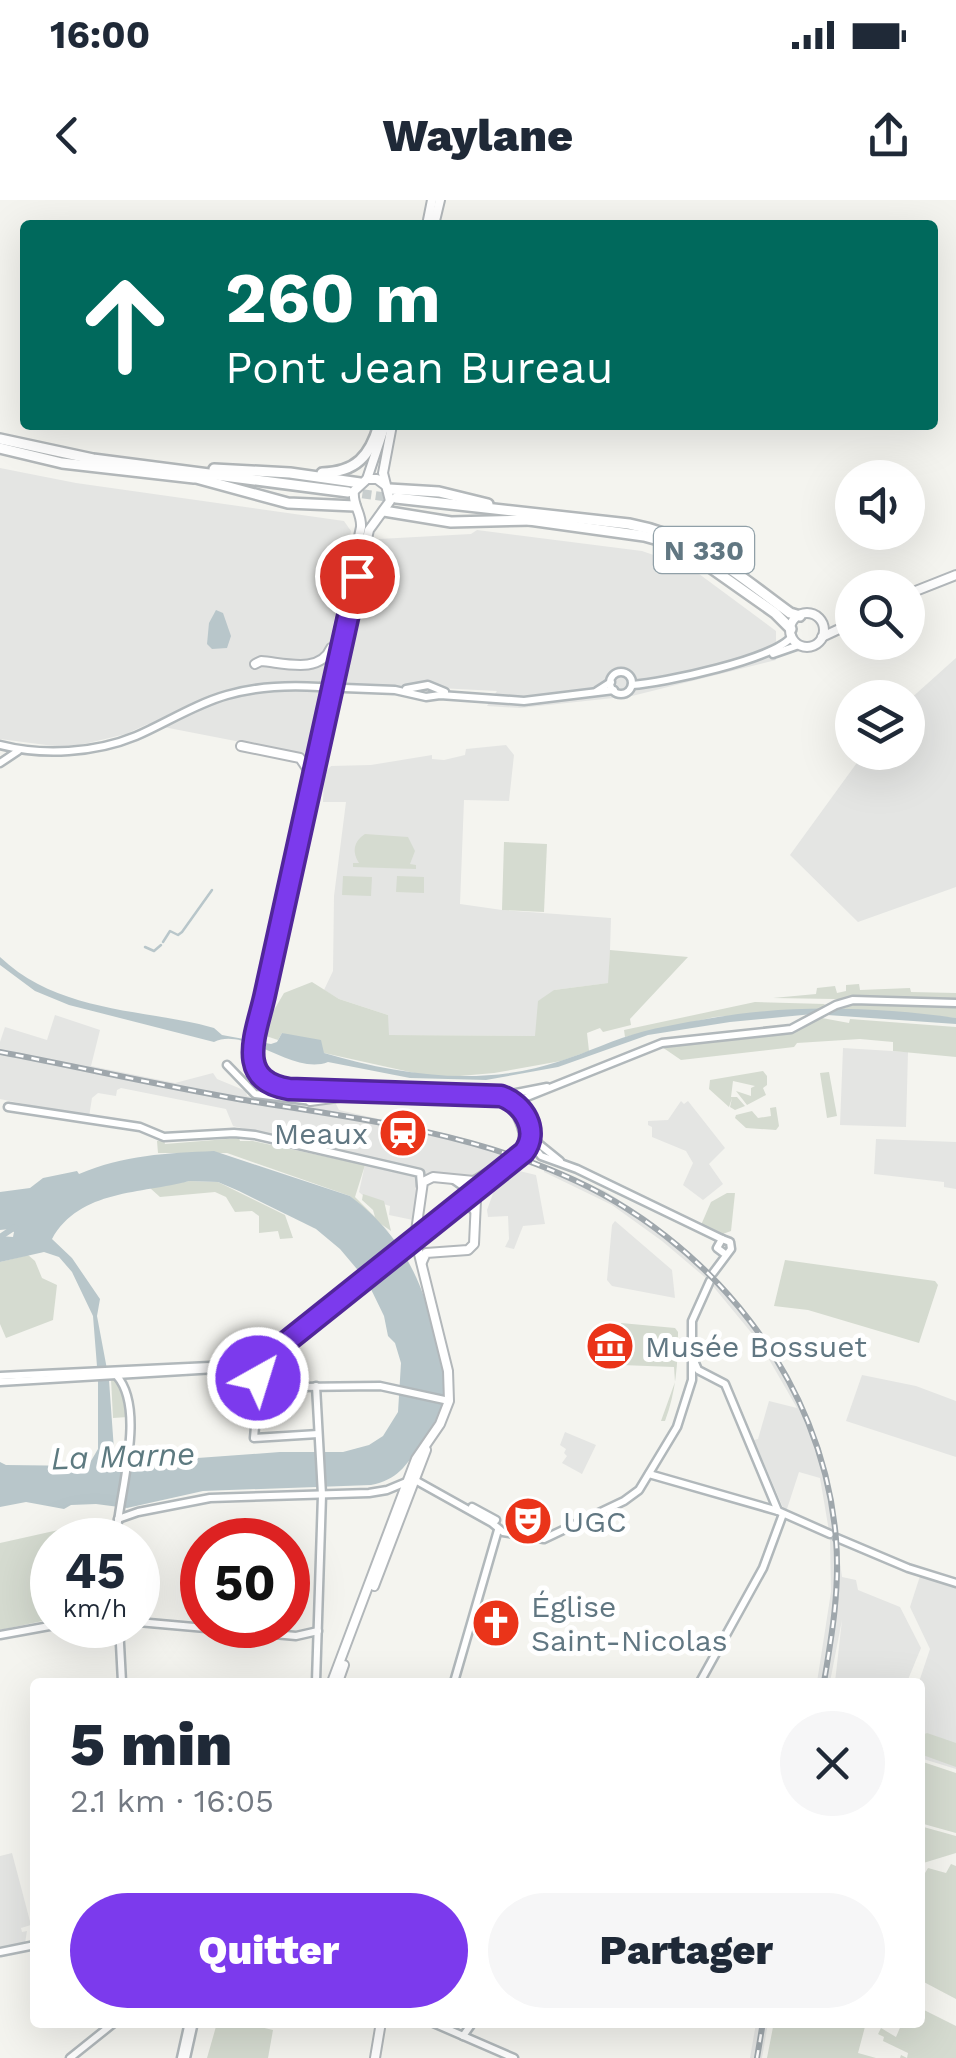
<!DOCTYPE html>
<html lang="fr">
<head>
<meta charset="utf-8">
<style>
	body { margin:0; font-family:"Work Sans",sans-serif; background:#f6f6f7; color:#1f2937; height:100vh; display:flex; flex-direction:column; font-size:38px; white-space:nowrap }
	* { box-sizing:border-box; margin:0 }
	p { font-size:32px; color:#747a83 }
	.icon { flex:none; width:55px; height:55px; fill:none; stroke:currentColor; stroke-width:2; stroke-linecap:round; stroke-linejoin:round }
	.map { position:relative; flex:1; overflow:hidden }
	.side { position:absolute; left:30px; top:1478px; width:895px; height:350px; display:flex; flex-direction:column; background:#fff; border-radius:10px; box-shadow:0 10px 40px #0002 }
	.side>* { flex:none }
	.guide { position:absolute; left:20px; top:20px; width:918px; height:210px; border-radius:10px; box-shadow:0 10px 40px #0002; background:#00695c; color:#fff; overflow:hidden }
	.fabs { position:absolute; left:835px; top:260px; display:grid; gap:20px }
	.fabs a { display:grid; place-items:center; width:90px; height:90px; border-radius:50%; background:#fff; box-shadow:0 10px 40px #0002; font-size:50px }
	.speed { position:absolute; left:30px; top:1318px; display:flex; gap:20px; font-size:50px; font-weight:700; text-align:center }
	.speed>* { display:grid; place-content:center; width:130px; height:130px; border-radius:50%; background:#fff; box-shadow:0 10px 40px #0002; line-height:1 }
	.speed small { font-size:25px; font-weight:400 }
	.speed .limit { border:15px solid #d22; background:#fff; color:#111 }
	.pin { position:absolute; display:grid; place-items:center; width:85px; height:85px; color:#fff; margin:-42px; border:5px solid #fff; border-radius:50%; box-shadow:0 2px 10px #0007 }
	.me { position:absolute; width:110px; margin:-55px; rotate:39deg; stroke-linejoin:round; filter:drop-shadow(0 0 8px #0008) }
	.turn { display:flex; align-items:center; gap:35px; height:210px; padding:0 40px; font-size:45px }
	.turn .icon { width:130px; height:130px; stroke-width:2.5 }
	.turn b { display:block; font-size:70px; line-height:85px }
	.round { display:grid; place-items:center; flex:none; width:105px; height:105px; border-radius:52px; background:#f6f6f7 }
	.summary { display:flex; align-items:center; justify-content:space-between; height:170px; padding:0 40px }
	h1 { font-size:60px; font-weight:800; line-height:75px }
	.action { display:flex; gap:20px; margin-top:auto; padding:20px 40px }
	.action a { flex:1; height:115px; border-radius:60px; background:#7c3aed; color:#fff; font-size:40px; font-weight:800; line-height:115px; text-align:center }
	.action a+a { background:#f6f6f7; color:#1f2937 }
	.status { display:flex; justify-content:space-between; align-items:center; height:70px; padding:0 50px; background:#fff; direction:ltr }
	.status svg { height:28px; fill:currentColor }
	header { display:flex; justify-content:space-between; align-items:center; height:130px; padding:0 40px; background:#fff; font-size:45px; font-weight:800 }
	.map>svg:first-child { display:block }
	.built { fill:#e4e5e3 }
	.green { fill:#d5dbd0 }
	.water { fill:#b8c6ca; fill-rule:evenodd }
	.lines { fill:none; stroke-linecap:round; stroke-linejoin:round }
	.stream { stroke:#b8c6ca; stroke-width:2.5 }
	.river { stroke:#b8c6ca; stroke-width:6 }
	.highway-tunnel { stroke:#c8cece; stroke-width:9; stroke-dasharray:9 4.5; stroke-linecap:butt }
	.secondary-casing { stroke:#b1b8bb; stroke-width:11 }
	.primary-casing { stroke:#b2b7ba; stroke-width:12 }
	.highway-casing { stroke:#b3b8ba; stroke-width:14 }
	.secondary { stroke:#fff; stroke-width:6 }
	.primary { stroke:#fff; stroke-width:8 }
	.highway { stroke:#fff; stroke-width:9 }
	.rail-casing { stroke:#9fa7ac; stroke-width:6 }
	.rail { stroke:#fff; stroke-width:2.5; stroke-dasharray:8; stroke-linecap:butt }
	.secondary-bridge-casing { stroke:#b1b8bb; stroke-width:11; stroke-linecap:butt }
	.secondary-bridge { stroke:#fff; stroke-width:6 }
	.route-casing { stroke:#51269a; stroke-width:25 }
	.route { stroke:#7c3aed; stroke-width:18 }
	.labels { text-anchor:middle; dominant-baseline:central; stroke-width:10; stroke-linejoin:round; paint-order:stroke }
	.shield { fill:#fff; stroke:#90a0a8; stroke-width:2.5 }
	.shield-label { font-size:28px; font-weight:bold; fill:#617782 }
	.poi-label { font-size:30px; fill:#617782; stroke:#fff; text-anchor:start }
	.water-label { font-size:32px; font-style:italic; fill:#5d7a80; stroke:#fff }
</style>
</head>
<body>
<div class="status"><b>16:00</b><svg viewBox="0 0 49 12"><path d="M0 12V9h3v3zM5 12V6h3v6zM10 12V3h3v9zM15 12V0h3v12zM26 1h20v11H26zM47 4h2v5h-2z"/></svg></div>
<header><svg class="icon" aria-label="back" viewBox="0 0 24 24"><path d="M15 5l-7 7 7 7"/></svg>Waylane<svg class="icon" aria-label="share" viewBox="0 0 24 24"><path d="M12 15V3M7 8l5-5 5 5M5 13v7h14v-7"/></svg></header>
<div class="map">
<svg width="956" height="1858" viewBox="0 0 956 1858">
	<rect width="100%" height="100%" fill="#f4f4ef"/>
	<g class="built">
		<path d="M0 268 76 283 344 321 351 331 308 555 148 524 126 534 80 545 54 546 0 539Z"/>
		<path d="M477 330 642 351 691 368 776 431V460L632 496 520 508 487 506 497 491 342 483 379 339 471 334Z"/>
		<path d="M956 458V687L858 722 790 655 864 553 908 552V501Z"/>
		<path d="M506 545 514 555 509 601 464 600 460 704 502 710 611 718 609 783 554 790 536 836 388 835V815L339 799 324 790 333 771 334 696 346 602H323L324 574 331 566 371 565 432 555V559L444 560 465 555 466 549Z"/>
		<path d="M55 815 100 830 91 866 175 883 213 873 217 879 246 891 247 896 306 905 335 902 339 910 459 937 510 953 473 975 434 972 419 982 413 1020 389 1015 390 1006 367 999 359 992 366 960 233 926 226 909 121 888 117 890 116 896 98 893 92 898 89 917 0 899V842L5 827 47 840Z"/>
		<path d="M843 848 908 852 906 927 840 925Z"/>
		<path d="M681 901 684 904 688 901 725 948 709 964 723 984 703 1000 683 985 693 963 686 951 652 937V927L648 925V921L668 920Z"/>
		<path d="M876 939 956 942V989L944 987V982L874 974Z"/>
		<path d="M544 965 605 991 647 1018 703 1065 710 1072 707 1079 662 1041 612 1005 544 972Z"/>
		<path d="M515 970 536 975 545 1024 523 1026 514 1049 505 1047 509 1039 508 1016 488 1017 487 1010 495 988Z"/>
		<path d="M615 1021 672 1070 675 1098 612 1086 607 1080 612 1025Z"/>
		<path d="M715 1078 755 1123 800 1197 825 1265 837 1335 829 1331 820 1278 799 1272 786 1312 784 1310 754 1240 758 1239 769 1201 797 1208 759 1142 712 1085Z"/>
		<path d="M862 1175 916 1186 956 1201V1257L846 1221Z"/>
		<path d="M565 1232 596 1245 582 1274 562 1263 567 1256 564 1253 566 1249 560 1245Z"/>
		<path d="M830 1339 837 1342 842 1377 856 1380 858 1390 900 1407 921 1448 907 1482H835L842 1420 830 1482H817L831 1392Z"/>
		<path d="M920 1376 956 1387V1569L920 1558 919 1482 930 1449 910 1407Z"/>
		<path d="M12 1653 31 1725 21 1728 22 1732 27 1731 25 1743 0 1748V1656Z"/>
		<path d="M756 1823H768L762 1858H750Z"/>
	</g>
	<g class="green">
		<path d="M365 634 408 637 415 651 410 664 416 665V669L353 667V663H359C352 652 353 642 365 634Z"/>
		<path d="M504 642 547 644 544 712 502 710Z"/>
		<path d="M343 676 372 677 371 696 342 695Z"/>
		<path d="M397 676 424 677V693L396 692Z"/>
		<path d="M610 750 688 757 630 819 631 825 603 832 600 828 587 833 589 851 561 861 494 873 437 878 324 853 282 833 278 840 260 834 284 793 312 782 339 799 388 815 389 835 535 836 538 801 554 790 608 783Z"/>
		<path d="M859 784 860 790 910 788 911 792 956 793V801L773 798 816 794 817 788 835 786 837 793 846 791V785Z"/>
		<path d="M755 802 825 804 821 809 715 817 625 837 624 830Z"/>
		<path d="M861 803 956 807V818L833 811Z"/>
		<path d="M822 818 849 823 850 819 956 827V857L893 851V842L860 839 797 843 794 847 681 860 662 847 787 833Z"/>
		<path d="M763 871 767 876V885L763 888 766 895 747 905 736 891 751 896V888L755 886 733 881 731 897H737L745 906 735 910 730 907 732 898 729 907 709 889 710 880Z"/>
		<path d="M829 872 837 916 827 918 820 873Z"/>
		<path d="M776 907 779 926 776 930 746 928 735 918 736 915 752 911 758 918 771 916 770 908Z"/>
		<path d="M239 938 240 941H253L365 965 355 997 375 1017 373 1010 362 1000 363 994 384 1001 391 1031 381 1024 391 1034 350 996 227 953H158L157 941 164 940 165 944Z"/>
		<path d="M189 981 218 982 285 1015 293 1038 280 1039 278 1031 259 1033V1016L252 1011 235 1012 226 997 215 992 160 997 150 988Z"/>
		<path d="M727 993H735L731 1031 720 1035 701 1025 711 1002Z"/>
		<path d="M28 1055 35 1061 42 1078 57 1085 53 1120 6 1138 0 1124V1062Z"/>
		<path d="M785 1060 935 1081 938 1085 919 1143 808 1110 774 1106Z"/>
		<path d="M621 1123 675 1128 678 1132C678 1164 676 1192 665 1221H661L675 1182 674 1167 621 1165Z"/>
		<path d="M111 1179H115L123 1189 128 1217 113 1218Z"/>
		<path d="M63 1329 65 1340H52V1419L0 1430V1343Z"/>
		<path d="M927 1533 956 1543V1567L920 1554 922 1535Z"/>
		<path d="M920 1561 956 1573V1633L920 1623Z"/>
		<path d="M920 1626 956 1636V1653L920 1664Z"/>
		<path d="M951 1664 956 1666V1799L920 1780V1672L925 1673 928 1668 946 1673Z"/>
		<path d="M920 1808 956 1826V1858H900L901 1855 907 1858 908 1853 883 1841 884 1837 878 1834 881 1828 896 1837 902 1823 920 1822Z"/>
		<path d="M774 1822 866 1823 858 1853 876 1858H767Z"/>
		<path d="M217 1823H244L273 1830 268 1858H207Z"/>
	</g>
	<g class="water">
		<path d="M216 410 223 413 231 436 227 448 212 449 207 444 209 423Z"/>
		<path d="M0 757C55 809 130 809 199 824L214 828 222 835 271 844 277 842 282 833 321 840 324 853C392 873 466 885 536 868 566 861 594 848 622 838 651 828 682 823 712 818 791 804 877 807 956 818V824L813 814 730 822 648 835 558 867 486 880 410 878 328 862C293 876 246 826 214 842L69 805 35 791 0 765Z"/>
		<path d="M214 951 350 996C404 1037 423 1082 437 1143 441 1163 448 1184 443 1204 438 1219 428 1232 420 1245 406 1266 397 1280 371 1285L203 1291 127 1308 96 1304 71 1305 64 1309 26 1302 0 1307V1262L6 1265 88 1266 98 1249V1179L93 1116 72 1072 59 1057 44 1052 0 1062V1036L13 1037 14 1032 10 1029 0 1030V992L30 988 43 978 77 971 79 974C123 955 167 953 214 951ZM189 981 218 982 239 991 316 1029 340 1049 367 1081 384 1116 388 1136 395 1143 401 1163 398 1212 383 1236 369 1245 343 1252H280L115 1264 109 1180 97 1116 100 1099 72 1058 52 1039C80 989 142 994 189 981Z"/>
	</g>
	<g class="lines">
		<g class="stream">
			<path d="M163 742 170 731 178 735 182 732 212 690"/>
			<path d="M145 747 154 751 161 745"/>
		</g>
		<path class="river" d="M0 1037 15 1027"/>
		<path class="highway-tunnel" d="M349 292 393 298"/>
		<g class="secondary-casing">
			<g id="secondary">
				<path d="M773 454 799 445"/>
				<circle cx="621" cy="483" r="11"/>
				<path d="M632 485C662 483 777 459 792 436"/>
				<path d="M344 488 395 490 426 497 440 495 524 501 614 490"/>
				<path d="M406 489 428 485 445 492"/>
				<path d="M597 491 611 482"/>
				<path d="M0 545C43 556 95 553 136 536 166 523 195 504 227 495 258 486 287 485 319 487"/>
				<path d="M0 563 18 551"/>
				<path d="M227 865 255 894 312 901"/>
				<path d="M501 896 547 887"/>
				<path d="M512 903 662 843 791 829 836 805 853 800 956 803"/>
				<path d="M8 907 140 927 164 937 234 933 255 935 420 973 421 986"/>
				<path d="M532 933 539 944 560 961"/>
				<path d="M530 942 541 956 577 969 722 1039"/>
				<path d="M501 970 527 951 536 952"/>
				<path d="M454 980 464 987 473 1010"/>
				<path d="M713 1073 731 1049 730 1042 722 1039 717 1048 725 1054"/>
				<path d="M695 1163 698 1170 725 1184 778 1311"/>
				<path d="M260 1171 254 1238 318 1234"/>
				<path d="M259 1173 297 1187 380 1186 449 1201"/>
				<path d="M0 1176 231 1165 257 1157 481 980"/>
				<path d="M0 1182 249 1167 269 1157 339 1099"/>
				<path d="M649 1274 778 1311 830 1334"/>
				<path d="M415 1280 492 1323 503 1332 544 1339 624 1301 639 1290 677 1227 692 1180V1121L710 1081"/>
				<path d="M472 1307 496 1320"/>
				<path d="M118 1319 138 1312 210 1298 369 1293 387 1290 411 1280"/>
				<path d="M837 1338 908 1368 956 1383"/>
				<path d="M116 1340C118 1296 147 1211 117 1176"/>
				<path d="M138 1422 296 1436 318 1431"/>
				<path d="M119 1425 122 1482"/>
				<path d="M0 1435 55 1425"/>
				<path d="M316 1482 322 1295 316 1186"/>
				<path d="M454 1482 498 1330"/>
				<path d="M700 1482 763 1368 783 1314"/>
				<path d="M0 1752 35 1745"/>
				<path d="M431 1822 514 1858"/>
				<path d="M463 1836 473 1822"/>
				<path d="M70 1858 115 1822"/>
				<path d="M181 1858 189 1822"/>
				<path d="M186 1858 194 1822"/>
			</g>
		</g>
		<g class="primary-casing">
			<g id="primary">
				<path d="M427 25 432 0"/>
				<path d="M434 25 440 0"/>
				<path d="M367 279 385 225"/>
				<path d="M385 285 377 279H367L354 291C352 305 362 313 361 327L248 860 257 880 281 891 490 895C514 898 536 915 531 942L483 984 476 1000 474 1044 468 1050 426 1053 422 1062"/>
				<path d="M908 394 956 375"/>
				<circle cx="807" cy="430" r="17"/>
				<path d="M344 437 369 330 390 301 383 273 392 225"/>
				<path d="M822 437 852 423"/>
				<path d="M255 464 261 461C285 463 320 474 331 448"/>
				<path d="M241 546 300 558 308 570"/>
				<path d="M310 901 340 897"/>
				<path d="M506 902C517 910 525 930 524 943L519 949"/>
				<path d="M374 1386 426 1250"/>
				<path d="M332 1482 416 1259 440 1224 449 1201 448 1171 415 1038 423 982 433 977 474 981 500 965"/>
				<path d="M338 1482 344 1465"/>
				<path d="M375 1858 381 1822"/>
			</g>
		</g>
		<g class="highway-casing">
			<g id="highway">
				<path d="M0 239 93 259 348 292"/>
				<path d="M0 248 62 263 194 278"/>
				<path d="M214 269 290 273 360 283"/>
				<path d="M322 273C356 272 370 256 379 225"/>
				<path d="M196 278 288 303 355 306"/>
				<path d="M389 289 439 292 488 304"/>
				<path d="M396 298 629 324C698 337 735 373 790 413L800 416"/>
				<path d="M384 311 451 322 533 320"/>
				<path d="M529 320 644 336 680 346 775 413 791 429"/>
			</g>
		</g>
		<use href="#secondary" class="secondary"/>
		<use href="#primary" class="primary"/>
		<use href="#highway" class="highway"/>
		<g class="rail-casing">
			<g id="rail">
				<path d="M0 852C79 867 158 885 238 899 347 917 460 930 563 975 709 1038 823 1178 836 1339 840 1388 832 1435 824 1482"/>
				<path d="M757 1858 763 1822"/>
			</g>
		</g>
		<use href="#rail" class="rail"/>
		<g class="secondary-bridge-casing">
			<path id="secondary-bridge" d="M319 487 344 488"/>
		</g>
		<use href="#secondary-bridge" class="secondary-bridge"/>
	</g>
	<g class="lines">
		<g class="route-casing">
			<path id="route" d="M258 1178 260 1163 524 952C540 931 524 904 501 896L289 889C233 880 257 832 265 794L357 376"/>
		</g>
		<use href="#route" class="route"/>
	</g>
	<defs>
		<g id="station-disc" transform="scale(2.5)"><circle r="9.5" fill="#ea3419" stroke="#fff"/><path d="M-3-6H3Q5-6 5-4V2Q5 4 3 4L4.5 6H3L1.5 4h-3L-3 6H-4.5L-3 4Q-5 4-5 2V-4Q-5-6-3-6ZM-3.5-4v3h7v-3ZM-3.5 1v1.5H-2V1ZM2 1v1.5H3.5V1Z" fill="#fff"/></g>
		<g id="museum-disc" transform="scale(2.5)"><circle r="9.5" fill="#ea3419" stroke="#fff"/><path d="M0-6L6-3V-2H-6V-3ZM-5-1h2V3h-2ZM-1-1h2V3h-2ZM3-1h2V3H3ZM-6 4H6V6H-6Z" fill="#fff"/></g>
		<g id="theatre-disc" transform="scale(2.5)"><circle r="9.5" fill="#ea3419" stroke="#fff"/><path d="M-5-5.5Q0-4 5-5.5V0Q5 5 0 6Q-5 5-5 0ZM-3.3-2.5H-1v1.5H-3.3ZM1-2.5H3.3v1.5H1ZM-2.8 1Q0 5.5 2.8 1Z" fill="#fff"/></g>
		<g id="church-disc" transform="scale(2.5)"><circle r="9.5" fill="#ea3419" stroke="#fff"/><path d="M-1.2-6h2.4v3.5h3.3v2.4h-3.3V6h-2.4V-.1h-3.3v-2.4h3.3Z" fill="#fff"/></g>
	</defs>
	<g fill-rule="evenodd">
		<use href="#station-disc" x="403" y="933"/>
		<use href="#museum-disc" x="610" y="1146"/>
		<use href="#theatre-disc" x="528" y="1321"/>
		<use href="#church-disc" x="496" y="1423"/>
	</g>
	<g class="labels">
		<rect class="shield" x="654" y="327" width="100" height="46" rx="8"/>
		<g class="shield-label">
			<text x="704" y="350">N 330</text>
		</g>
		<g class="poi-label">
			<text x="368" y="933" text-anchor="end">Meaux</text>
			<text x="645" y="1146">Musée Bossuet</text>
			<text x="563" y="1321">UGC</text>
			<text x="531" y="1406">Église<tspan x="531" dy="34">Saint-Nicolas</tspan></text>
		</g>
		<g class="water-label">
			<text transform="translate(123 1256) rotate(-2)">La Marne</text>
		</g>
	</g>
</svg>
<div class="fabs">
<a><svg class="icon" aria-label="sound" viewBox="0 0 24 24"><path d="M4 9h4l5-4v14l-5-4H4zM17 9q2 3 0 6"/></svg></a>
<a><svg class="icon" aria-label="search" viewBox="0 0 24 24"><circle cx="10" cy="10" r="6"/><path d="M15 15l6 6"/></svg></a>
<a><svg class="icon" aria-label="layers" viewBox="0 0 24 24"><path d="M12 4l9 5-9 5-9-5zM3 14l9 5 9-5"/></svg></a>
</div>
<div class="speed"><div>45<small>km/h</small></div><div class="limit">50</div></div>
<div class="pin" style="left:357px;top:376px;background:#d93025"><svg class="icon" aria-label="arrive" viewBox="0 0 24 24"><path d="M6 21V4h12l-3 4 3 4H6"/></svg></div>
<svg class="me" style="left:258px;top:1178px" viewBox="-20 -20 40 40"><circle r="17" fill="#7c3aed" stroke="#fff" stroke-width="3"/><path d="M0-11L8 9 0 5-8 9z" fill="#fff"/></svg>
<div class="guide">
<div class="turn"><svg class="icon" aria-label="ahead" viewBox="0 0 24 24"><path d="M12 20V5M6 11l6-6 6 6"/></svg><div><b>260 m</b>Pont Jean Bureau</div></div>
</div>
<section class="side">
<div class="summary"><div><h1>5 min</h1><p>2.1 km · 16:05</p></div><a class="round"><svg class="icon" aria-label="close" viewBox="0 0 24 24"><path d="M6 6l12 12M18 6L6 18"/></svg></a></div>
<div class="action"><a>Quitter</a><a>Partager</a></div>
</section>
</div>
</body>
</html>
